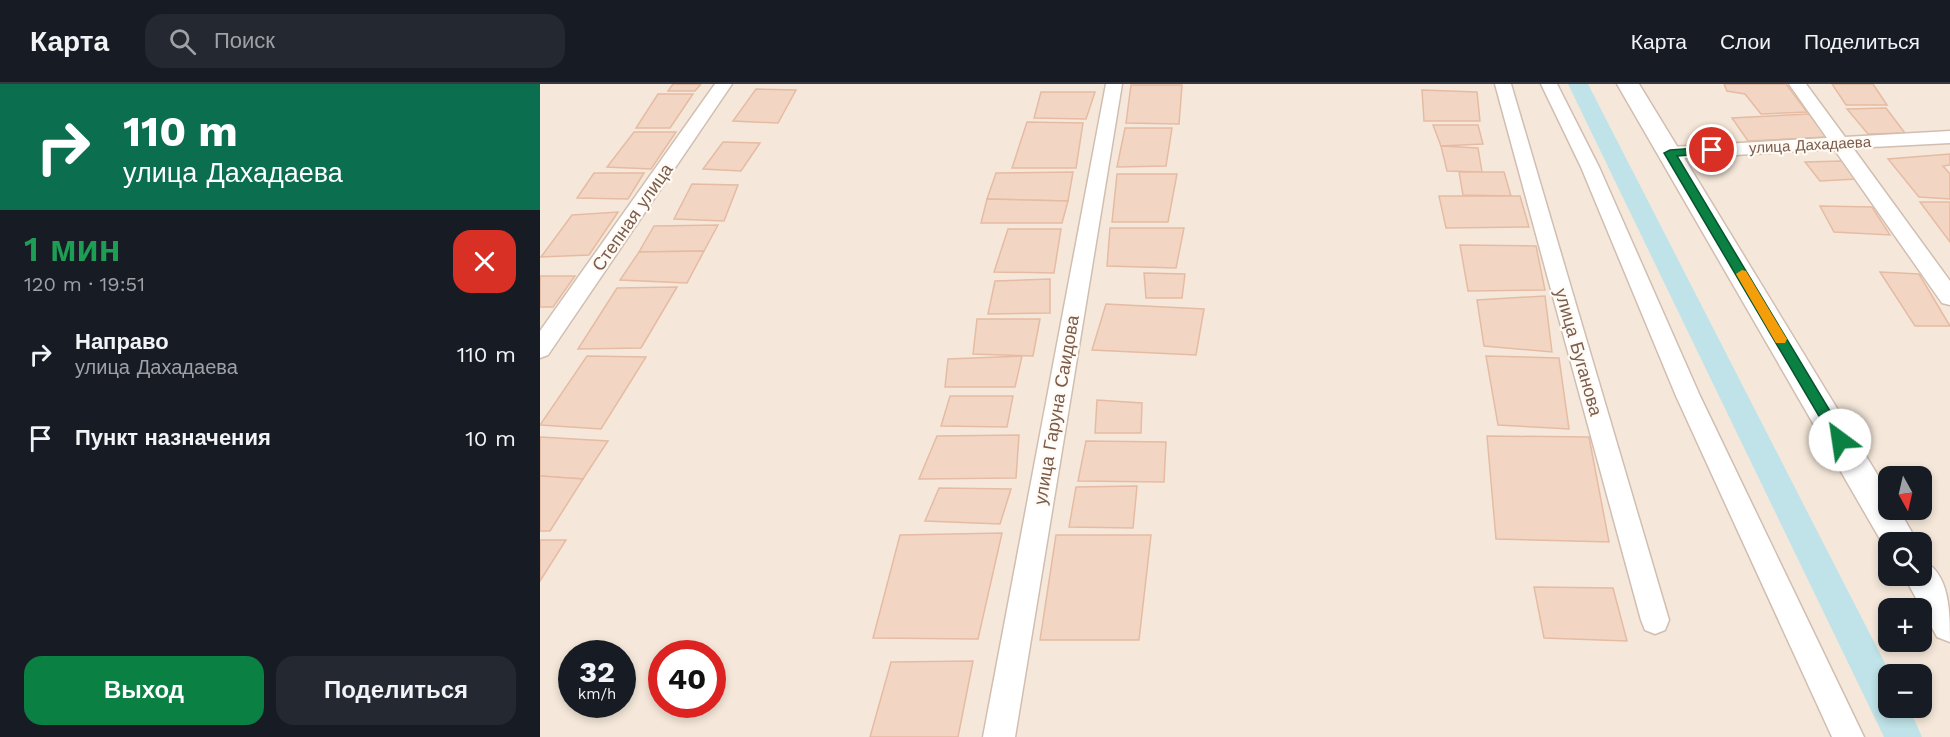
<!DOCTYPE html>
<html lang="ru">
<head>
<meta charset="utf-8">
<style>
	body { margin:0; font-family:"Work Sans",sans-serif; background:#242831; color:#f1f3f6; height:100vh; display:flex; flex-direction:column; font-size:22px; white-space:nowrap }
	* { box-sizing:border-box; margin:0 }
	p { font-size:20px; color:#9ea1a6 }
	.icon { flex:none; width:33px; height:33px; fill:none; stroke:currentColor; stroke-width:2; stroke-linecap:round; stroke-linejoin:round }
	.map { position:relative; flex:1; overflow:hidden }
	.side { display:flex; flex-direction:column; background:#171b24; width:540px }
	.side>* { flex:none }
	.banner { background:#0b6e4f; color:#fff; overflow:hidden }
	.needle { width:39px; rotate:172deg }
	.tools { position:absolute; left:1338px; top:382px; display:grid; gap:12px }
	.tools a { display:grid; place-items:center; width:54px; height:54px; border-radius:12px; background:#171b24; box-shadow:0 3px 9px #0003; font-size:30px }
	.speed { position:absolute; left:18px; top:556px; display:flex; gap:12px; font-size:30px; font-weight:700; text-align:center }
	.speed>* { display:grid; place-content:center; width:78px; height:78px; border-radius:50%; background:#171b24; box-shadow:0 3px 9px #0003; line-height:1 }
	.speed small { font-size:15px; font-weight:400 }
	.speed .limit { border:9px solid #d22; background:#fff; color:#111 }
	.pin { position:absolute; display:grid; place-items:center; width:51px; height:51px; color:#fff; margin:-26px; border:3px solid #fff; border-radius:50%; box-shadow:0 2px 6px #0007 }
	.me { position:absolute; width:66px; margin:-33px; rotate:329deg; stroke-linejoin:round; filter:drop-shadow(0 0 4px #0008) }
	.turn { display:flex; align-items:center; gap:21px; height:126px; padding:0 24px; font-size:27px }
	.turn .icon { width:78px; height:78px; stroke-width:2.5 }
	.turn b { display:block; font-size:42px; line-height:51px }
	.round { display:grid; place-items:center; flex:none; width:63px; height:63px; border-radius:18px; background:#242831 }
	.summary { display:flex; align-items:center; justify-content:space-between; height:102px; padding:0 24px }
	h1 { font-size:36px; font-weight:600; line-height:45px; color:#1e9e55 }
	.primary-button { display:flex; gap:12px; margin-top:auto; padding:12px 24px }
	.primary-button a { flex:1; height:69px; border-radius:18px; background:#0b8043; color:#fff; font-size:24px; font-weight:600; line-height:69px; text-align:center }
	.primary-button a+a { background:#242831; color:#f1f3f6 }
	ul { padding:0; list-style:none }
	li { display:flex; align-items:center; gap:18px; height:84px; padding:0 24px }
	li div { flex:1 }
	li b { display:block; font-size:22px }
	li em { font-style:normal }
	header { display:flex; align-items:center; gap:36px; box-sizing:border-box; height:84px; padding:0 30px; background:#171b24; border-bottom:2px solid #363941 }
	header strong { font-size:28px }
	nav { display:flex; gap:33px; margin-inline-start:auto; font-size:21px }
	.search { width:420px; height:54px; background:#242831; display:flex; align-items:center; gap:15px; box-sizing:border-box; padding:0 21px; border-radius:18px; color:#9ea1a6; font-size:22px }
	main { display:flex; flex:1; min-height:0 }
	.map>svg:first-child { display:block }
	.residential { fill:#f5e8da; fill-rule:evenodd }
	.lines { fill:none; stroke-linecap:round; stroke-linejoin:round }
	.canal { fill:#bfe3e8; fill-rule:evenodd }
	.building { fill:#f3d5c3; stroke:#e6bba3; stroke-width:1.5 }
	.minor-casing { stroke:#d1beb0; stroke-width:3 }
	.tertiary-casing { stroke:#d1beb0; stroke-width:3 }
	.minor { fill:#fff; fill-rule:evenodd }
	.tertiary { fill:#fff; fill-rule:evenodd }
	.route { fill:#0b8043; stroke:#07532c; stroke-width:1.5 }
	.slow { fill:#f59e0b }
	.labels { text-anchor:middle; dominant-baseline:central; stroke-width:4.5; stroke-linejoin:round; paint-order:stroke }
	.far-street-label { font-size:15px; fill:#7a5c4d; stroke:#fffaf3 }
	.street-label { font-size:18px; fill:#7a5c4d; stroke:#fffaf3 }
</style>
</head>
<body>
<header>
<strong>Карта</strong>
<div class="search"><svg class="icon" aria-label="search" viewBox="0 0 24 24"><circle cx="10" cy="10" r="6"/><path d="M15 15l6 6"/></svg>Поиск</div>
<nav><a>Карта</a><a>Слои</a><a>Поделиться</a></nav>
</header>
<main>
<section class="side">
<div class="banner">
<div class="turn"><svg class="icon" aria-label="right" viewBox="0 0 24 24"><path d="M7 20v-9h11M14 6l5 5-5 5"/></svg><div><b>110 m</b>улица Дахадаева</div></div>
</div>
<div class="summary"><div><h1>1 мин</h1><p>120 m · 19:51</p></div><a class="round" style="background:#d93025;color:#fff"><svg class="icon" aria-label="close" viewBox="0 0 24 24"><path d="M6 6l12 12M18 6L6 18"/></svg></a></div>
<ul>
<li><svg class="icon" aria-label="right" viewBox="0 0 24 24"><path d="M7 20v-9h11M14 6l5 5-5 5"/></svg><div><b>Направо</b><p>улица Дахадаева</p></div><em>110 m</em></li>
<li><svg class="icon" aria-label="arrive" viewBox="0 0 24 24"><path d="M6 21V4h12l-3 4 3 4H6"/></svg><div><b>Пункт назначения</b></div><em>10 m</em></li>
</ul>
<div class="primary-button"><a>Выход</a><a>Поделиться</a></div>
</section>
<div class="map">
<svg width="1410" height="653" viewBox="0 0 1410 653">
	<rect width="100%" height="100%" fill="#fdf6ec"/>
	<path class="residential" d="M0 0H1410V653H0ZM1348 393H1382V426H1348ZM1348 459H1382V492H1348ZM1348 525H1382V558H1348ZM32 570H82V621H32ZM122 570H172V621H122ZM1348 591H1382V624H1348Z"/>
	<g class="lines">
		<path class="canal" d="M1028 0H1048L1351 591H1348V624H1369L1382 653H1344Z"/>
	</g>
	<g class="building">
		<path d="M133 0H161L155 7H128Z"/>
		<path d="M1184 0H1246L1267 28 1221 30 1205 10 1187 7Z"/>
		<path d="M1292 0H1333L1347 21H1306Z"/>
		<path d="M591 1H642L639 40 586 39Z"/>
		<path d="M216 5 256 6 238 39 193 37Z"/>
		<path d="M882 6 937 8 940 37H884Z"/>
		<path d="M501 8H555L546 35 494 34Z"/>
		<path d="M118 10H153L130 44H96Z"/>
		<path d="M1346 24 1365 49 1328 50 1307 25Z"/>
		<path d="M1269 30 1287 53 1208 57 1192 34Z"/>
		<path d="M487 38 543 39 536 84H472Z"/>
		<path d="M893 41H938L943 60 901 62Z"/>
		<path d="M585 44H632L626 82 577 83Z"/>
		<path d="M94 48H136L111 85 67 83Z"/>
		<path d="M183 58 220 59 201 87 163 85Z"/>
		<path d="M901 62 938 64 942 88 907 87Z"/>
		<path d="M1410 70V81L1403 82 1410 90V115L1379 113 1348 75Z"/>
		<path d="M1302 77 1316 95 1280 97 1265 78Z"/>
		<path d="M533 88 528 117 447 115 456 89Z"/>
		<path d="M919 88H964L971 112 923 111Z"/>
		<path d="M54 89H104L88 115 37 114Z"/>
		<path d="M577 90H637L628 138H572Z"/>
		<path d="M152 100 198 101 184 137 134 135Z"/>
		<path d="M899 112H980L989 143 906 144Z"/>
		<path d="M447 115 528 117 522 139H441Z"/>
		<path d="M1380 118H1410V158Z"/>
		<path d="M1280 122 1332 123 1350 151 1294 148Z"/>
		<path d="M78 128 49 171 1 173 32 131Z"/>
		<path d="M178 141 164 167 99 168 114 142Z"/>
		<path d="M570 144H644L636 184 567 182Z"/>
		<path d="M468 145H521L514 189 454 188Z"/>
		<path d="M920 161 996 162 1005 206 928 207Z"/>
		<path d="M164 167 147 199 80 196 99 168Z"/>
		<path d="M1340 188 1379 190 1410 242H1375Z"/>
		<path d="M604 189 645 190 642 214H606Z"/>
		<path d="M0 192H35L13 223H0Z"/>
		<path d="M510 195V229L448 230 455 197Z"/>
		<path d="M137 203 101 264 38 265 77 204Z"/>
		<path d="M1005 212 1012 268 944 262 937 216Z"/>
		<path d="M566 220 664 225 656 271 552 266Z"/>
		<path d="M437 235H500L493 272 433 270Z"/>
		<path d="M47 272 106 273 61 345 0 341Z"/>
		<path d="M482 272 475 303H405L408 275Z"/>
		<path d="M946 272 1019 274 1029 345 958 341Z"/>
		<path d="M410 312H473L467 343 401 342Z"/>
		<path d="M557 316 602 319 601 349H555Z"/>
		<path d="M479 351 476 394 379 395 397 352Z"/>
		<path d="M947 352 1049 353 1069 458 956 455Z"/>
		<path d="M0 353 68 357 43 395 0 392Z"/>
		<path d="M546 357 626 358 624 398 538 397Z"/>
		<path d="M0 392 43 395 10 447H0Z"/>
		<path d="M597 402 593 444 529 443 536 403Z"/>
		<path d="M399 404 471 405 460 440 385 437Z"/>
		<path d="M462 449 438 555 333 554 360 451Z"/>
		<path d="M516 451H611L599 556H500Z"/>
		<path d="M0 456H26L0 497Z"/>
		<path d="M994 503 1073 504 1087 557 1004 554Z"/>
		<path d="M433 577 418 653H330L351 578Z"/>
	</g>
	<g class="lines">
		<g class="minor-casing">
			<g id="minor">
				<path d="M175 0H192L8 271 0 274V247Z"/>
				<path d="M566 0H582L475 653H443Z"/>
				<path d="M955 0H971L1129 536 1125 546 1115 550 1105 546 1101 536Z"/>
				<path d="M1001 0H1017L1059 83 1160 312 1324 653H1292L1136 312 1041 83Z"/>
				<path d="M1249 0H1266L1305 53 1410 47V59L1313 64 1410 197V221L1402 219 1294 65 1130 75 1123 73 1121 69 1123 65 1130 63 1287 54Z"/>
			</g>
		</g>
		<g class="tertiary-casing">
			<g id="tertiary">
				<path d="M1077 0H1099L1348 408V426H1359L1378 459H1348V469Z"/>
				<path d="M1382 476C1410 489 1410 528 1410 558L1397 553 1364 492H1382Z"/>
			</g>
		</g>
		<use href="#minor" class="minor"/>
		<use href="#tertiary" class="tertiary"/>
	</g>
	<path class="route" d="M1172 63 1176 64V69L1137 72 1305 352 1308 356 1305 361H1296L1124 69 1130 66Z"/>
	<path class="slow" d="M1202 186 1206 187 1245 252 1247 255 1245 259H1236L1196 190Z"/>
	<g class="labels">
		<g class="far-street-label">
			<text transform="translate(1270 61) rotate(-3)">улица Дахадаева</text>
		</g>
		<g class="street-label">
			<text transform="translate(92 133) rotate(-55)">Степная улица</text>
			<text transform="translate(1039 268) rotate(74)">улица Буганова</text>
			<text transform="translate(516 326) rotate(-80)">улица Гаруна Саидова</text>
		</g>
	</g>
</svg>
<div class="tools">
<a><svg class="needle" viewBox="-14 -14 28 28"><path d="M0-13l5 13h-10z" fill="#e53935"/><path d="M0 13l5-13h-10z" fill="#9ea1a6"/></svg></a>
<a><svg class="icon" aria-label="search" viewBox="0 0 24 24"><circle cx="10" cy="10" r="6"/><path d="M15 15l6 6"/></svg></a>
<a>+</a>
<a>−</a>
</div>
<div class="speed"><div>32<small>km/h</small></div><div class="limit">40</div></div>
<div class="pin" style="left:1172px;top:66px;background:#d93025"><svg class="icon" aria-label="arrive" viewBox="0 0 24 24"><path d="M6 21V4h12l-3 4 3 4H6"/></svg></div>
<svg class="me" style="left:1300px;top:356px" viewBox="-20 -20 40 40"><circle r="19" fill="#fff"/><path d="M0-13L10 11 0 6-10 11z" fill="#0b8043"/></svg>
</div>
</main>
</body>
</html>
